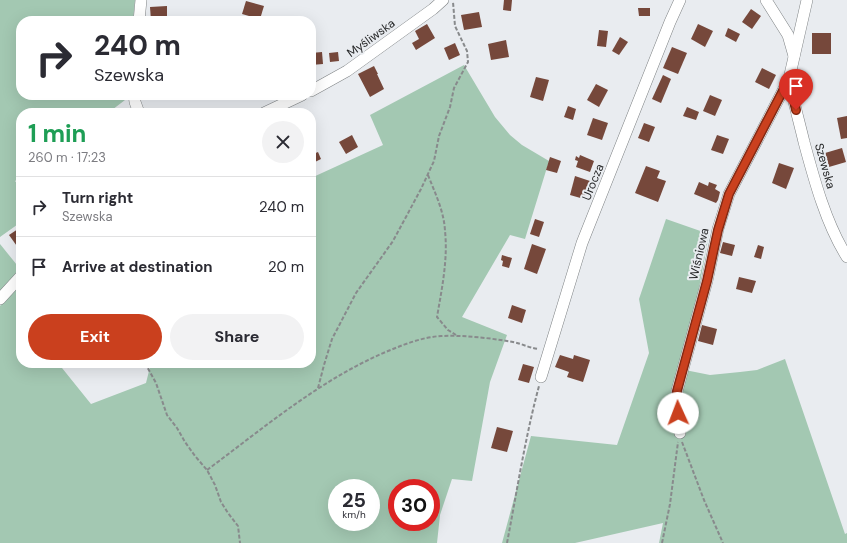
<!DOCTYPE html>
<html lang="en">
<head>
<meta charset="utf-8">
<style>
	body { margin:0; font-family:"DM Sans",sans-serif; background:#f2f2f3; color:#2b2b33; height:100vh; display:flex; flex-direction:column; font-size:15px; white-space:nowrap }
	* { box-sizing:border-box; margin:0 }
	p { font-size:13px; color:#7c7c81 }
	.icon { flex:none; width:22px; height:22px; fill:none; stroke:currentColor; stroke-width:2; stroke-linecap:round; stroke-linejoin:round }
	.map { position:relative; flex:1; overflow:hidden }
	.details { position:absolute; left:16px; top:108px; width:300px; height:260px; display:flex; flex-direction:column; background:#fff; border-radius:16px; box-shadow:0 4px 16px #0002 }
	.details>* { flex:none }
	.banner { position:absolute; left:16px; top:16px; width:300px; height:84px; border-radius:16px; box-shadow:0 4px 16px #0002; background:#fff; color:#2b2b33; overflow:hidden }
	.speed { position:absolute; left:328px; top:479px; display:flex; gap:8px; font-size:20px; font-weight:700; text-align:center }
	.speed>* { display:grid; place-content:center; width:52px; height:52px; border-radius:50%; background:#fff; box-shadow:0 4px 16px #0002; line-height:1 }
	.speed small { font-size:10px; font-weight:400 }
	.speed .limit { border:6px solid #d22; background:#fff; color:#111 }
	.pin { position:absolute; display:grid; place-items:center; width:34px; height:34px; color:#fff; margin:-41px -17px; border-radius:50% 50% 50% 0; rotate:-45deg; box-shadow:0 0 4px #0007 }
	.pin .icon { rotate:45deg }
	.me { position:absolute; width:44px; margin:-22px; rotate:358deg; stroke-linejoin:round; filter:drop-shadow(0 0 3px #0008) }
	.turn { display:flex; align-items:center; gap:14px; height:84px; padding:0 12px; font-size:18px }
	.turn .icon { width:52px; height:52px; stroke-width:2.5 }
	.turn b { display:block; font-size:28px; line-height:34px }
	.round { display:grid; place-items:center; flex:none; width:42px; height:42px; border-radius:21px; background:#f2f2f3 }
	.overview { display:flex; align-items:center; justify-content:space-between; height:68px; padding:0 12px }
	h1 { font-size:24px; font-weight:700; line-height:30px; color:#1e9e55 }
	.action { display:flex; gap:8px; margin-top:auto; padding:8px 12px }
	.action a { flex:1; height:46px; border-radius:24px; background:#ca401e; color:#fff; font-size:16px; font-weight:700; line-height:46px; text-align:center }
	.action a+a { background:#f2f2f3; color:#2b2b33 }
	ul { padding:0; list-style:none }
	li { display:flex; align-items:center; gap:12px; height:60px; padding:0 12px; border-top:1px solid #e1e1e2 }
	li div { flex:1 }
	li b { display:block; font-size:15px }
	li em { font-style:normal }
	.map>svg:first-child { display:block }
	.green { fill:#a3c8b2; fill-rule:evenodd }
	.building { fill:#76483b }
	.lines { fill:none; stroke-linecap:round; stroke-linejoin:round }
	.street-casing { stroke:#7f8385; stroke-width:12 }
	.path { stroke:#888a8c; stroke-width:2; stroke-dasharray:4 2; stroke-linecap:butt }
	.street { stroke:#fff; stroke-width:11 }
	.route-casing { stroke:#832a14; stroke-width:10 }
	.route { stroke:#ca401e; stroke-width:7 }
	.labels { text-anchor:middle; dominant-baseline:central; stroke-width:4; stroke-linejoin:round; paint-order:stroke }
	.street-label { font-size:12px; fill:#262728; stroke:#e9ecf0 }
</style>
</head>
<body>
<div class="map">
<svg width="847" height="543" viewBox="0 0 847 543">
	<rect width="100%" height="100%" fill="#e9ecf0"/>
	<g class="green">
		<path d="M0 0H135L133 21H21V95H125V100L108 113H21V177L15 181 21 188V222L0 237Z"/>
		<path d="M464 65 495 117 510 135 522 145 549 161 525 239 510 235 462 317 507 335 490 382 472 481 452 479 440 515 437 543H0V306L18 284 21 291V363H58L91 404 146 383 151 363H311V178L383 145 370 115ZM337 488H371V522H337ZM397 488H431V522H397Z"/>
		<path d="M666 219 709 234 693 321 680 369 710 375 740 372 757 370 785 359 845 534 847 533V543H659L663 523 575 543H502L531 436 617 445 649 353 639 299Z"/>
		<path d="M0 244 21 270 0 293Z"/>
	</g>
	<g class="building">
		<path d="M504 0H512L511 11 503 10Z"/>
		<path d="M246 1 264 6 260 19 242 14Z"/>
		<path d="M167 6V21H151L150 7Z"/>
		<path d="M638 8H650V16H639Z"/>
		<path d="M751 9 761 16 752 29 742 22Z"/>
		<path d="M479 12 482 27 464 30 461 15Z"/>
		<path d="M427 24 435 38 416 50 412 43 419 39 415 31Z"/>
		<path d="M698 24 713 31 705 47 691 39Z"/>
		<path d="M728 28 740 34 736 42 725 36Z"/>
		<path d="M599 30 608 31 606 47 597 46Z"/>
		<rect x="812" y="33" width="19" height="21"/>
		<path d="M620 37 628 42 619 55 612 51Z"/>
		<path d="M506 40 509 57 491 60 488 44Z"/>
		<path d="M455 43 460 55 449 60 444 48Z"/>
		<path d="M672 47 687 53 678 74 663 68Z"/>
		<path d="M322 52 323 64 311 65V53Z"/>
		<path d="M338 52 339 61 330 62 329 53Z"/>
		<path d="M374 66 378 74H377L384 89 370 97 358 74Z"/>
		<path d="M762 68 776 75 769 89 755 82Z"/>
		<path d="M663 75 671 79 661 103 652 99Z"/>
		<path d="M536 77 549 80 543 101 530 97Z"/>
		<path d="M596 84 608 90 599 107 587 100Z"/>
		<path d="M235 95H254V98L235 99Z"/>
		<path d="M710 95 722 100 715 116 703 111Z"/>
		<path d="M568 106 576 109 573 120 564 117Z"/>
		<path d="M687 107 699 112 696 120 683 116Z"/>
		<path d="M847 116V138L841 139 837 118Z"/>
		<path d="M593 118 608 123 602 140 587 135Z"/>
		<path d="M644 123 655 127 649 142 638 138Z"/>
		<path d="M352 135 358 147 346 154 339 142Z"/>
		<path d="M717 135 729 139 723 154 711 150Z"/>
		<path d="M842 148 846 162 829 167 825 153Z"/>
		<path d="M318 152 321 159 311 164V155Z"/>
		<path d="M580 155 594 161 590 172 576 167 578 161 575 160 576 156 579 158Z"/>
		<path d="M550 157 561 161 557 173 546 170Z"/>
		<path d="M779 163 794 168 786 189 772 183Z"/>
		<path d="M646 166 660 171 657 178 666 181 658 202 635 193Z"/>
		<path d="M575 176 590 181 584 199 570 195Z"/>
		<path d="M699 182 708 186 709 182 717 185 715 189 720 192 718 200 716 203 694 194Z"/>
		<path d="M535 219 544 222 539 237 530 234Z"/>
		<path d="M21 227V247L19 249 9 235Z"/>
		<path d="M723 242 735 245 732 256 720 253Z"/>
		<path d="M532 244 546 249 537 274 524 269Z"/>
		<path d="M758 245 764 247 761 259 754 257Z"/>
		<path d="M502 255 512 258 509 268 502 266 503 261 501 260Z"/>
		<path d="M739 277 756 281 752 293 736 289Z"/>
		<path d="M512 305 526 310 522 323 508 318Z"/>
		<path d="M702 325 717 329 713 345 698 341Z"/>
		<path d="M560 355 573 359 574 355 590 360 583 382 567 377 569 372 555 367Z"/>
		<path d="M523 364 534 367 529 383 518 380Z"/>
		<path d="M497 427 513 431 507 452 491 448Z"/>
	</g>
	<g class="lines">
		<g class="street-casing">
			<g id="street">
				<path d="M766 0 788 35 794 56"/>
				<path d="M139 21 141 0"/>
				<path d="M789 79C793 100 799 121 804 142 814 179 826 224 847 257"/>
				<path d="M311 91 347 71 433 9 443 0"/>
				<path d="M134 95 135 102 139 113"/>
				<path d="M264 113 302 95"/>
				<path d="M0 299 21 276"/>
				<path d="M541 377 582 243 670 22 680 0"/>
				<path d="M680 433 677 391 707 281 718 229 729 194 789 79 807 0"/>
			</g>
		</g>
		<g class="path">
			<path d="M428 175C435 193 444 211 445 231 448 259 442 288 437 317L448 330 456 335"/>
			<path d="M145 363 156 383 167 415 177 428 185 442 195 456 207 470 215 485 221 502 228 513 238 526 240 543"/>
			<path d="M318 388 324 365 332 339 356 293 393 241 421 189 434 161 439 136 450 107 454 88 468 62 467 51 455 26 453 2"/>
			<path d="M682 442 704 500 723 543"/>
			<path d="M207 470C265 427 321 379 388 351 405 344 423 337 441 336 464 335 490 338 513 342 523 344 529 348 539 349"/>
			<path d="M507 543C517 491 525 438 539 386"/>
			<path d="M662 543 670 504 678 442"/>
		</g>
		<use href="#street" class="street"/>
	</g>
	<g class="lines">
		<g class="route-casing">
			<path id="route" d="M678 413 677 391 707 281 718 230 729 194 789 79 796 110"/>
		</g>
		<use href="#route" class="route"/>
	</g>
	<g class="labels">
		<g class="street-label">
			<text transform="translate(371 38) rotate(-36)">Myśliwska</text>
			<text transform="translate(825 166) rotate(74)">Szewska</text>
			<text transform="translate(593 182) rotate(-68)">Urocza</text>
			<text transform="translate(699 254) rotate(-77)">Wiśniowa</text>
		</g>
	</g>
</svg>
<div class="speed"><div>25<small>km/h</small></div><div class="limit">30</div></div>
<div class="pin" style="left:796px;top:110px;background:#d93025"><svg class="icon" aria-label="arrive" viewBox="0 0 24 24"><path d="M6 21V4h12l-3 4 3 4H6"/></svg></div>
<svg class="me" style="left:678px;top:413px" viewBox="-20 -20 40 40"><circle r="19" fill="#fff"/><path d="M0-13L10 11 0 6-10 11z" fill="#ca401e"/></svg>
<div class="banner">
<div class="turn"><svg class="icon" aria-label="right" viewBox="0 0 24 24"><path d="M7 20v-9h11M14 6l5 5-5 5"/></svg><div><b>240 m</b>Szewska</div></div>
</div>
<section class="details">
<div class="overview"><div><h1>1 min</h1><p>260 m · 17:23</p></div><a class="round"><svg class="icon" aria-label="close" viewBox="0 0 24 24"><path d="M6 6l12 12M18 6L6 18"/></svg></a></div>
<ul>
<li><svg class="icon" aria-label="right" viewBox="0 0 24 24"><path d="M7 20v-9h11M14 6l5 5-5 5"/></svg><div><b>Turn right</b><p>Szewska</p></div><em>240 m</em></li>
<li><svg class="icon" aria-label="arrive" viewBox="0 0 24 24"><path d="M6 21V4h12l-3 4 3 4H6"/></svg><div><b>Arrive at destination</b></div><em>20 m</em></li>
</ul>
<div class="action"><a>Exit</a><a>Share</a></div>
</section>
</div>
</body>
</html>
